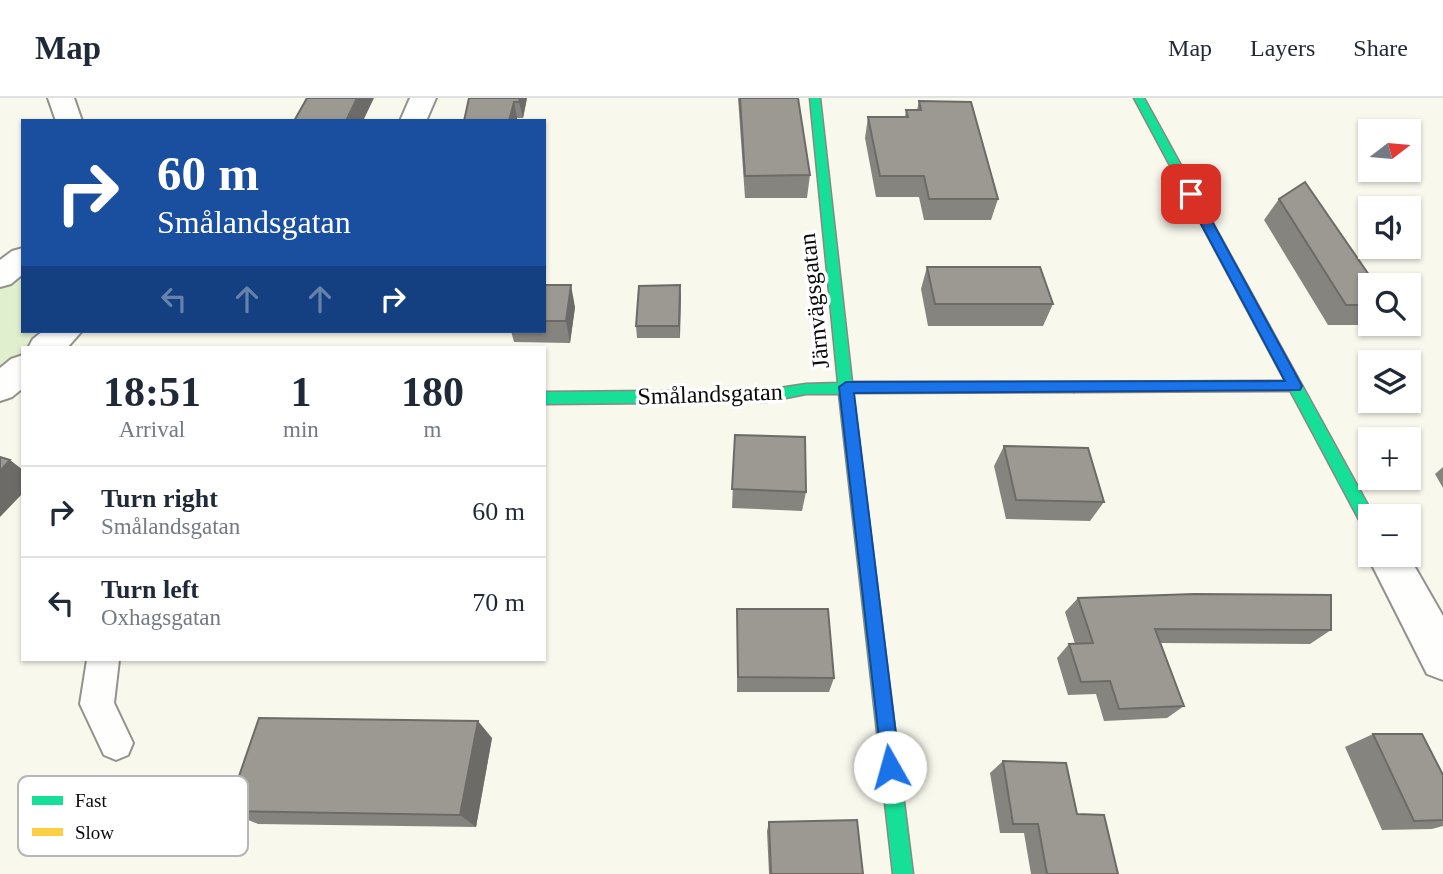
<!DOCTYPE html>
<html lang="en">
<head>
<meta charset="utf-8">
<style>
	body { margin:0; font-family:"Times New Roman",serif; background:#f6f6f7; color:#1f2937; height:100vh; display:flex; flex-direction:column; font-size:26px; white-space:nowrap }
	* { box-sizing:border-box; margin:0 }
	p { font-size:23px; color:#747a83 }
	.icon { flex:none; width:38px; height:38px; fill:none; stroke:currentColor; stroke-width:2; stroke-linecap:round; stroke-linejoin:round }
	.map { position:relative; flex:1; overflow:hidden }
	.details { position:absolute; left:21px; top:248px; width:525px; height:315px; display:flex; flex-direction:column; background:#fff; border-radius:0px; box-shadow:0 2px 5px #0004 }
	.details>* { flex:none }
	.top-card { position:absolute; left:21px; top:21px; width:525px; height:214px; border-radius:0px; box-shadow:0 2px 5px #0004; background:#1a4fa0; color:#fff; overflow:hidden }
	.needle { width:46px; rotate:74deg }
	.fabs { position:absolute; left:1358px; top:21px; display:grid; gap:14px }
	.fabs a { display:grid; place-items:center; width:63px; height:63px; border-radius:0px; background:#fff; box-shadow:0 2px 5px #0004; font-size:35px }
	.pin { position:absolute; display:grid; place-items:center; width:60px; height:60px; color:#fff; margin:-30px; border-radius:14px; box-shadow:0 4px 10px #0006 }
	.me { position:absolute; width:77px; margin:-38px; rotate:353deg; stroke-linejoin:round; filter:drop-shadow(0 0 5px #0008) }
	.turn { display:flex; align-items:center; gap:24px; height:147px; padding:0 21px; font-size:32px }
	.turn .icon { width:91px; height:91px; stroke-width:2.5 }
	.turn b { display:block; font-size:49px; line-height:60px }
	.lanes { display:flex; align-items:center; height:66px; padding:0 21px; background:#0003; justify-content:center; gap:35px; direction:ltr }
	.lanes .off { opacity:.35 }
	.eta { display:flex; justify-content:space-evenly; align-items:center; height:119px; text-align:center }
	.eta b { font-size:42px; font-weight:800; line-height:49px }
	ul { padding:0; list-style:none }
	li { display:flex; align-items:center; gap:21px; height:91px; padding:0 21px; border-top:2px solid #e0e1e3 }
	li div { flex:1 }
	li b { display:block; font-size:26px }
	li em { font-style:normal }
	header { display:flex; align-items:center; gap:42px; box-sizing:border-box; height:98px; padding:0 35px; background:#fff; border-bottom:2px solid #e0e1e3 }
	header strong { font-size:33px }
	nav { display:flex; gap:38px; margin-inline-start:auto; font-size:24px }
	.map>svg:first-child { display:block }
	.green { fill:#e0efcd }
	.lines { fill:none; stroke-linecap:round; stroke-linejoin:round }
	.lane-casing { stroke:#92918c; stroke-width:4 }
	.street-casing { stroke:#92918c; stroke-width:4 }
	.fast-casing { stroke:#888883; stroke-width:3 }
	.slow-casing { stroke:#888883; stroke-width:3 }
	.lane { fill:#fefefc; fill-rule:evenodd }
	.street { fill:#fefefc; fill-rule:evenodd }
	.fast { fill:#16e098; fill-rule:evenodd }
	.slow { fill:#ffcf43; fill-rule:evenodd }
	.wall { fill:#86847e }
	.shaded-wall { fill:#6d6b67 }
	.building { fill:#9c9993; stroke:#6d6b67; stroke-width:2 }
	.route { fill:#1a73e8; stroke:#114b97; stroke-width:2 }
	.labels { text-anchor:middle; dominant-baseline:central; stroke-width:7; stroke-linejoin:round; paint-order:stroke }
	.street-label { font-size:24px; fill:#0a0a0a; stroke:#fff }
	.key { fill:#fff; stroke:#b6b6b6; stroke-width:2 }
	.key-label { font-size:19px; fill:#0a0a0a }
</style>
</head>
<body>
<header>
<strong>Map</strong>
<nav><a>Map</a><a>Layers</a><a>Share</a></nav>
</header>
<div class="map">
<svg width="1443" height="776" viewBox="0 0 1443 776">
	<rect width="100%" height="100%" fill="#f9f8ed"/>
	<path class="green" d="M23 167V233H72L52 250H23V277L0 297V185Z"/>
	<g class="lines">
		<g class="lane-casing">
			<path id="lane" d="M87 562H119L114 605 133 645 128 657 116 662 104 657 80 606Z"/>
		</g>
		<g class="street-casing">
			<g id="street">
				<path d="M48 0H74L82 23H56Z"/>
				<path d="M410 0H436L426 23H400Z"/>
				<path d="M23 150V176L11 186 0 189V162L12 153Z"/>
				<path d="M43 233H82L67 250H28L33 241Z"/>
				<path d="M23 257V290L12 299 0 303V270L11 261Z"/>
				<path d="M1370 449V457H1408L1443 518V582L1427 576 1367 457Z"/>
			</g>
		</g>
		<g class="fast-casing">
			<g id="fast">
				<path d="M810 0H820L852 284H1074L1081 289 1074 294 853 295 913 776H893L839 296H806L766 304 544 306V294L766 292 806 286 838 285Z"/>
				<path d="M1134 0H1144L1374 418H1370V433L1364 431Z"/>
			</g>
		</g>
		<g class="slow-casing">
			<path id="slow" d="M1295 283 1302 288 1295 293 1074 294 1067 289 1074 284Z"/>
		</g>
		<use href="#lane" class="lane"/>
		<use href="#street" class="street"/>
		<use href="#fast" class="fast"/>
		<use href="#slow" class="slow"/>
	</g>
	<g class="wall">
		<path d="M469 0H527L523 20H517Z"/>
		<path d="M738 0H798L810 77 807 100H745Z"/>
		<path d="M919 3 998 101 991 122H924L919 99H876L865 40 868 19H905L906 12H917Z"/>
		<path d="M1279 101 1370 187V226H1373L1371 227H1328L1264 122Z"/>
		<path d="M927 169 1053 206 1043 228H928L921 191Z"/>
		<path d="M544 187 575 209 570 245 514 244 511 233H544Z"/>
		<path d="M680 187V240H637L636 228Z"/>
		<path d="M735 337 806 394 802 413 732 410Z"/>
		<path d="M1004 348 1104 404 1090 423 1006 421 994 368Z"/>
		<path d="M1443 369V390L1435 376Z"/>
		<path d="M1078 500 1331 532 1310 546 1161 545 1184 608 1167 620 1104 623 1096 596 1068 597 1057 560 1069 546H1075L1065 514Z"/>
		<path d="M737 511 834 580 829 594H737Z"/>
		<path d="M1373 636 1443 677V728L1432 731 1382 732 1345 649Z"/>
		<path d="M492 640 476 729 258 726 227 713Z"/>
		<path d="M1003 663 1077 716 1118 776H1031L1024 735H1000L990 675Z"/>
		<path d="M769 724 863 776H769L767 733Z"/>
	</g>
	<g class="shaded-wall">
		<path d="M357 0H374L363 23H346Z"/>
		<path d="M520 0H527L523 20 519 4Z"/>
		<path d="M514 4 517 20V23H509Z"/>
		<path d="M571 187 575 209 570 245 566 223Z"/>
		<path d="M680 187 681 199 680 240 679 228Z"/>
		<path d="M10 362 23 372V395L0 419V373Z"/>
		<path d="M478 623 492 640 476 729 460 717Z"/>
	</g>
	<g class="building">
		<path d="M307 0H357L346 23H294Z"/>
		<path d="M469 0H520L519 4H514L509 23H464Z"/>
		<path d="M740 0H798L810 77 745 78Z"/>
		<path d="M919 3 971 4 998 101H929L924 78H880L868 19H908L906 12H921Z"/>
		<path d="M1305 84 1376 187H1370V207H1346L1279 101Z"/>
		<path d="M927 169H1040L1053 206H935Z"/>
		<path d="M544 187H571L566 223H544Z"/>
		<path d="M680 187 679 228H636L639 188Z"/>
		<path d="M735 337 805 339 806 394 732 391Z"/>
		<path d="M1004 348 1088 350 1104 404 1016 402Z"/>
		<path d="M0 359 10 362 0 373Z"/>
		<path d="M1194 496 1331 497V532L1155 531 1184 608 1119 611 1110 583 1081 584 1069 546 1093 545 1078 500Z"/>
		<path d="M737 511H828L834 580 738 579Z"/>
		<path d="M259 620 478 623 460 717 227 713Z"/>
		<path d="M1373 636H1422L1443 677V722L1414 723Z"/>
		<path d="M1003 663 1066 665 1077 716 1104 717 1118 776H1047L1038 726H1013Z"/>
		<path d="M857 722 863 776H771L769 724Z"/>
	</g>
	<path class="route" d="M1191 92 1197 96 1302 288 1300 292 854 295 900 669 897 676 890 679 883 676 839 289 846 284 1285 283 1185 96Z"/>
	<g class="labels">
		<g class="street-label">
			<text transform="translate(814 203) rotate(-96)">Järnvägsgatan</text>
			<text transform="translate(710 296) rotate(-2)">Smålandsgatan</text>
		</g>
	</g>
	<rect x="18" y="678" width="230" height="80" rx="10" class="key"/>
	<rect x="32" y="698" width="31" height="9" fill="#16e098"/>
	<rect x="32" y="730" width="31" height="8" fill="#ffcf43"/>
	<g class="key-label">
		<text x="75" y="709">Fast</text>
		<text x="75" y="741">Slow</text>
	</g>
</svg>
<div class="fabs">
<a><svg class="needle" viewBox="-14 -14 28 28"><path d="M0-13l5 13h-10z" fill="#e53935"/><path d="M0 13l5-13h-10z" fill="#747a83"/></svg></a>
<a><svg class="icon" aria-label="sound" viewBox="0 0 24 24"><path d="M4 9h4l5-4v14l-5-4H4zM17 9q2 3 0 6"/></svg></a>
<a><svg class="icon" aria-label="search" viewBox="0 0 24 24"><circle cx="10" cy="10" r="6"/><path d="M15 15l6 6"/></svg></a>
<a><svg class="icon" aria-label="layers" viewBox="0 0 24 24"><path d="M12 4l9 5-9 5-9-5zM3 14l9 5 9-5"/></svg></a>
<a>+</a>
<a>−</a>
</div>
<div class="pin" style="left:1191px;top:96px;background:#d93025"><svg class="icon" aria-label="arrive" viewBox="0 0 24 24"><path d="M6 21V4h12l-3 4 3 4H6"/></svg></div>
<svg class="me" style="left:890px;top:669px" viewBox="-20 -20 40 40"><circle r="19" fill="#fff"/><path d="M0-13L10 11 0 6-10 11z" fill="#1a73e8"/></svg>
<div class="top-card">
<div class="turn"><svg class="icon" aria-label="right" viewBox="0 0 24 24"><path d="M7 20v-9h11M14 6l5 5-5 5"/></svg><div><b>60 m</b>Smålandsgatan</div></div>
<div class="lanes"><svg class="icon off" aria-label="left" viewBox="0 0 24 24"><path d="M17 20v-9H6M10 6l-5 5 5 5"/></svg><svg class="icon off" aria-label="ahead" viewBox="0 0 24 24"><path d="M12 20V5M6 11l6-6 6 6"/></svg><svg class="icon off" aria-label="ahead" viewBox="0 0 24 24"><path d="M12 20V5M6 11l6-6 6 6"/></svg><svg class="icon" aria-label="right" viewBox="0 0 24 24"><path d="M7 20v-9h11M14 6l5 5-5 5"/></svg></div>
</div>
<section class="details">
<div class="eta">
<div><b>18:51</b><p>Arrival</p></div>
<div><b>1</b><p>min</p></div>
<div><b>180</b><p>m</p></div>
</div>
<ul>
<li><svg class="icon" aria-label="right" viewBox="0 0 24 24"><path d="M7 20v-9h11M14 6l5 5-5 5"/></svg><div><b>Turn right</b><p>Smålandsgatan</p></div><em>60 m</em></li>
<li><svg class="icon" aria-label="left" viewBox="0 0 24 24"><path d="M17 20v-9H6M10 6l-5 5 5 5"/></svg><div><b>Turn left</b><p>Oxhagsgatan</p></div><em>70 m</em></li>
</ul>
</section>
</div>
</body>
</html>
